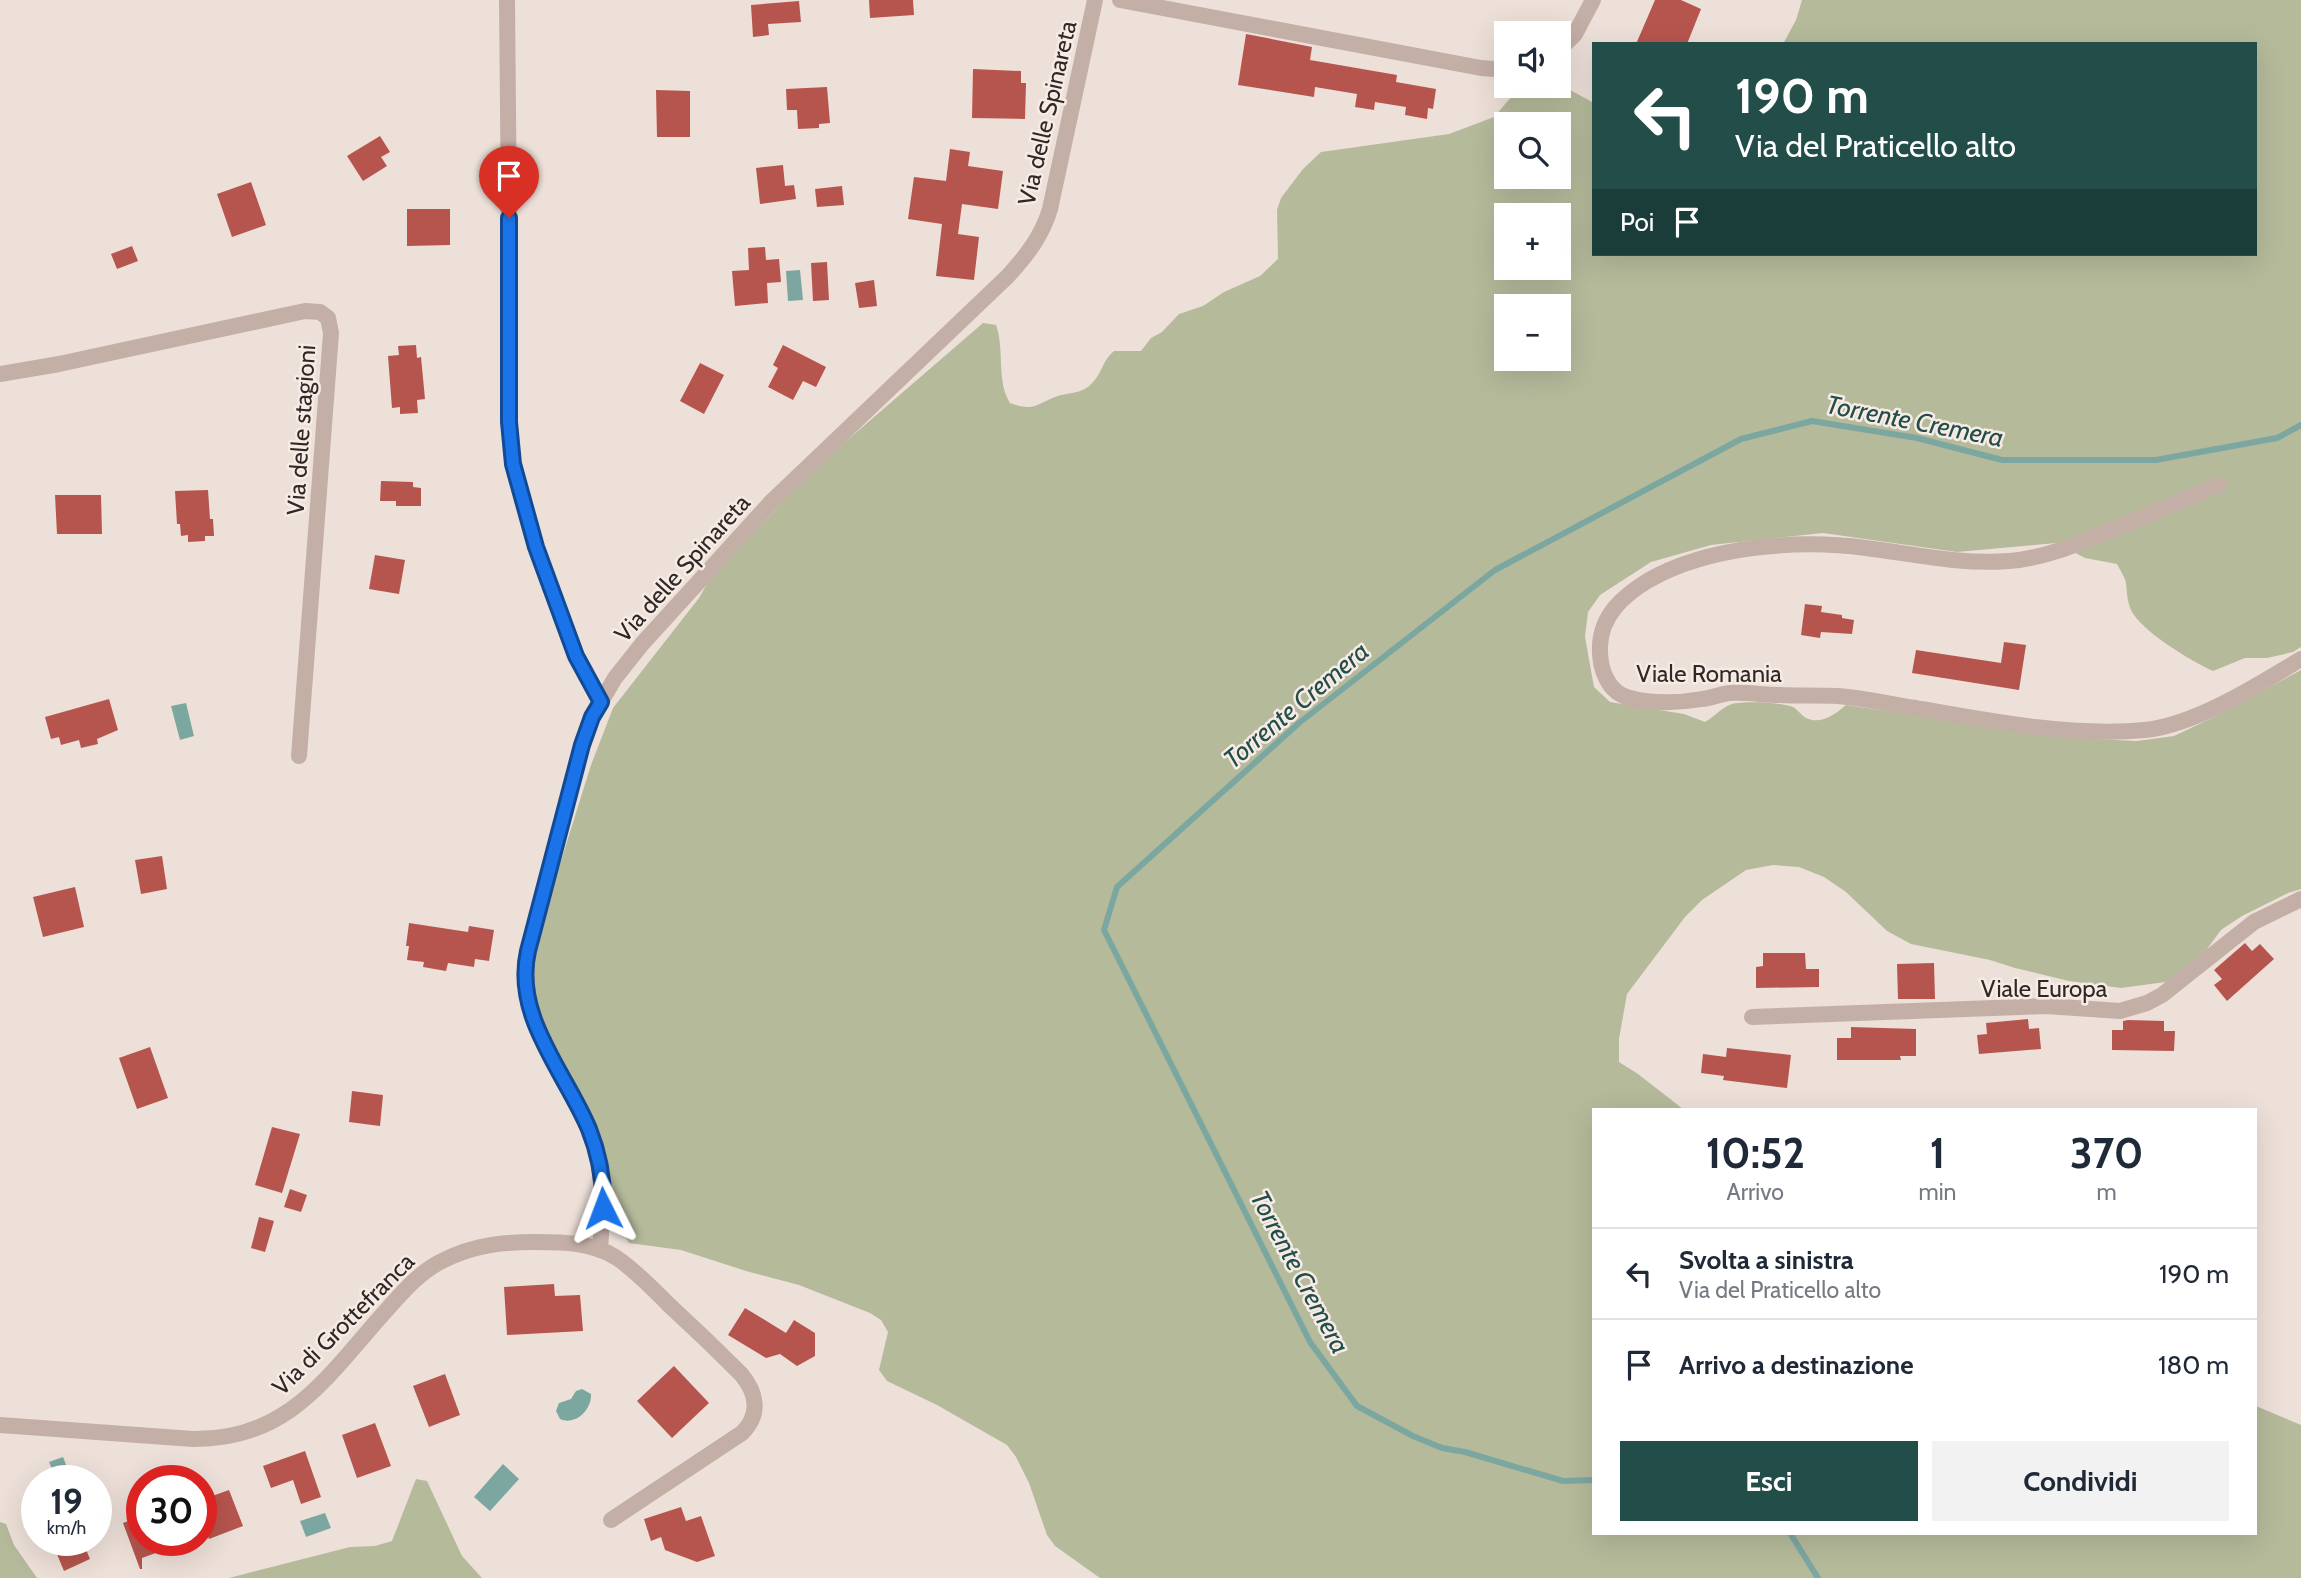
<!DOCTYPE html>
<html lang="it">
<head>
<meta charset="utf-8">
<style>
	body { margin:0; font-family:Cabin,sans-serif; background:#f2f2f3; color:#1f2937; height:100vh; display:flex; flex-direction:column; font-size:26px; white-space:nowrap }
	* { box-sizing:border-box; margin:0 }
	p { font-size:23px; color:#747a83 }
	.icon { flex:none; width:38px; height:38px; fill:none; stroke:currentColor; stroke-width:2; stroke-linecap:round; stroke-linejoin:round }
	.map { position:relative; flex:1; overflow:hidden }
	.sheet { position:absolute; left:1592px; top:1108px; width:665px; height:427px; display:flex; flex-direction:column; background:#fff; border-radius:0px; box-shadow:0 7px 28px #0002 }
	.sheet>* { flex:none }
	.banner { position:absolute; left:1592px; top:42px; width:665px; height:214px; border-radius:0px; box-shadow:0 7px 28px #0002; background:#224d48; color:#fff; overflow:hidden }
	.controls { position:absolute; left:1494px; top:21px; display:grid; gap:14px }
	.controls a { display:grid; place-items:center; width:77px; height:77px; border-radius:0px; background:#fff; box-shadow:0 7px 28px #0002; font-size:35px }
	.speed { position:absolute; left:21px; top:1465px; display:flex; gap:14px; font-size:35px; font-weight:700; text-align:center }
	.speed>* { display:grid; place-content:center; width:91px; height:91px; border-radius:50%; background:#fff; box-shadow:0 7px 28px #0002; line-height:1 }
	.speed small { font-size:18px; font-weight:400 }
	.speed .limit { border:10px solid #d22; background:#fff; color:#111 }
	.pin { position:absolute; display:grid; place-items:center; width:60px; height:60px; color:#fff; margin:-72px -30px; border-radius:50% 50% 50% 0; rotate:-45deg; box-shadow:0 0 7px #0007 }
	.pin .icon { rotate:45deg }
	.me { position:absolute; width:77px; margin:-38px; rotate:357deg; stroke-linejoin:round; filter:drop-shadow(0 0 5px #0008) }
	.turn { display:flex; align-items:center; gap:24px; height:147px; padding:0 28px; font-size:32px }
	.turn .icon { width:91px; height:91px; stroke-width:2.5 }
	.turn b { display:block; font-size:49px; line-height:60px }
	.then { display:flex; align-items:center; height:66px; padding:0 28px; background:#0003; gap:14px; font-size:26px }
	.eta { display:flex; justify-content:space-evenly; align-items:center; height:119px; text-align:center }
	.eta b { font-size:42px; font-weight:700; line-height:49px }
	.action { display:flex; gap:14px; margin-top:auto; padding:14px 28px }
	.action a { flex:1; height:80px; border-radius:0px; background:#224d48; color:#fff; font-size:28px; font-weight:700; line-height:80px; text-align:center }
	.action a+a { background:#f2f2f3; color:#1f2937 }
	ul { padding:0; list-style:none }
	li { display:flex; align-items:center; gap:21px; height:91px; padding:0 28px; border-top:2px solid #e0e1e3 }
	li div { flex:1 }
	li b { display:block; font-size:26px }
	li em { font-style:normal }
	.map>svg:first-child { display:block }
	.green { fill:#b5ba9b; fill-rule:evenodd }
	.water { fill:#7ca7a1 }
	.lines { fill:none; stroke-linecap:round; stroke-linejoin:round }
	.stream { stroke:#7ca7a1; stroke-width:6 }
	.building { fill:#b6554e }
	.street { stroke:#c4afa7; stroke-width:16 }
	.route-casing { stroke:#114b97; stroke-width:18 }
	.route { stroke:#1a73e8; stroke-width:12 }
	.labels { text-anchor:middle; dominant-baseline:central; stroke-width:5; stroke-linejoin:round; paint-order:stroke }
	.street-label { font-size:24px; fill:#312826; stroke:#f6ebe5 }
	.water-label { font-size:26px; font-style:italic; fill:#224d48; stroke:#f6ebe5 }
</style>
</head>
<body>
<div class="map">
<svg width="2301" height="1578" viewBox="0 0 2301 1578">
	<rect width="100%" height="100%" fill="#ede0d9"/>
	<g class="green">
		<path d="M1802 0H2301V647L2293 652 2267 658H2245L2213 671C2191 661 2141 631 2131 610 2127 600 2127 593 2126 583 2125 577 2120 570 2117 564L2085 558 2056 543 1957 552 1823 533 1711 545 1651 562 1600 595 1588 612 1585 637 1594 687 1610 702 1684 714 1705 722C1714 717 1722 707 1732 704 1743 701 1783 702 1793 707 1798 710 1801 715 1806 718 1821 725 1834 715 1846 705L2073 738 2137 741 2174 736 2216 716 2301 670V889L2288 893 2242 916 2221 930 2199 960 2173 981 2121 988 2069 981 2015 968 1990 960 1911 944 1887 931 1846 892 1824 877 1799 867 1773 865 1746 870 1702 900 1685 917 1627 994 1619 1039V1062L1638 1074 1683 1109 1594 1110V1533H2256V1406L2301 1425V1578H1100L1055 1546 1047 1535 1029 1483 1016 1457 1007 1445 937 1405 887 1381 879 1370 888 1332 881 1320 870 1313 799 1285 746 1271 681 1250 629 1243 615 1219 608 1172 541 1024 532 972 550 896 591 765 613 708 699 598 708 582 808 474 983 323 996 325C1005 350 996 380 1010 403 1036 412 1035 404 1058 396 1071 392 1083 394 1093 382 1103 371 1102 361 1114 351H1141L1151 338 1162 332 1179 314 1203 306 1224 292 1260 276 1278 259 1277 210 1281 198 1303 169 1321 152 1449 134 1494 117 1518 89 1527 86H1559V84L1594 103V254H2256V44H1783L1796 20ZM1507 124H1559V177H1507ZM1507 215H1559V268H1507ZM1507 306H1559V359H1507Z"/>
		<path d="M416 1479 427 1481 462 1556 482 1578H229L350 1547 375 1546 392 1541Z"/>
		<path d="M0 1522 6 1524 14 1545 37 1578H0Z"/>
	</g>
	<g class="water">
		<path d="M800 270 803 300 788 301 786 271Z"/>
		<path d="M186 703 194 736 180 740 171 706Z"/>
		<path d="M582 1389 591 1394C592 1410 575 1426 560 1419L556 1411 559 1403 571 1399 576 1391Z"/>
		<path d="M63 1457 72 1480H57L49 1462Z"/>
		<path d="M503 1464 519 1479 490 1511 474 1497Z"/>
		<path d="M325 1513 331 1528 306 1537 300 1521Z"/>
	</g>
	<g class="lines">
		<g class="stream">
			<path d="M1594 1480 1563 1481 1465 1452 1442 1448 1413 1436 1357 1406 1310 1342 1104 930 1117 887 1299 723 1495 570 1741 439 1812 421 1917 438 2002 460H2156L2277 438 2301 425"/>
			<path d="M1790 1533 1818 1578"/>
		</g>
	</g>
	<g class="building">
		<path d="M869 0H913L914 15 870 18Z"/>
		<path d="M1655 0H1681L1701 9 1687 44H1636Z"/>
		<path d="M799 1 801 22 768 24 769 35 753 37 751 5Z"/>
		<path d="M1246 34 1312 47 1310 60 1397 75 1396 82 1436 89 1433 109 1428 108 1427 119 1405 115 1406 107 1375 102 1374 110 1355 107 1357 94 1315 87 1314 97 1238 85Z"/>
		<path d="M973 69 1021 71V83H1026L1025 119 972 118Z"/>
		<path d="M827 87 830 123 819 124V128L798 129 797 110H787L786 89Z"/>
		<path d="M656 90 690 91V137H657Z"/>
		<path d="M380 136 390 152 381 157 387 166 363 181 347 156Z"/>
		<path d="M950 149 970 152 968 166 1003 171 998 209 962 204 958 234 979 237 974 280 936 276 942 224 908 219 914 177 946 181Z"/>
		<path d="M783 165 785 186 794 185 796 199 760 204 756 168Z"/>
		<path d="M251 182 266 225 232 237 217 194Z"/>
		<path d="M842 186 844 205 817 207 815 189Z"/>
		<path d="M407 209H450V245L407 246Z"/>
		<path d="M132 246 138 261 117 269 111 254Z"/>
		<path d="M765 247 766 260 779 259 781 282 767 283 768 303 735 306 732 271 749 270 748 248Z"/>
		<path d="M827 262 829 300 813 301 811 263Z"/>
		<path d="M874 280 877 306 859 308 855 283Z"/>
		<path d="M416 345 417 358 421 357 425 399 417 400 418 413 400 414V407L392 408 388 356 399 355 398 346Z"/>
		<path d="M783 345 826 367 816 387 803 381 793 400 768 387 778 368 773 365Z"/>
		<path d="M700 363 724 375 704 414 680 401Z"/>
		<path d="M381 481 413 482V487L421 488V506H396V501H380Z"/>
		<path d="M208 490 210 519H213L214 536H205V541L188 542V535L181 536 180 524H177L175 491Z"/>
		<path d="M55 495H101L102 534H57Z"/>
		<path d="M375 555 405 560 399 594 369 589Z"/>
		<path d="M1805 604 1822 606 1821 612 1842 615V618L1854 620 1852 634 1821 632 1820 638 1801 635Z"/>
		<path d="M2004 642 2026 645 2019 690 1912 673 1916 650 2001 663Z"/>
		<path d="M109 699 118 730 97 739 98 744 81 748 79 740 61 745 59 737 51 739 45 717Z"/>
		<path d="M162 856 167 889 141 894 135 860Z"/>
		<path d="M75 887 84 927 43 937 33 897Z"/>
		<path d="M409 923 468 932 469 926 494 930 489 961 475 959 474 967 448 963 446 971 423 967 424 962 407 960 409 946H406Z"/>
		<path d="M2245 943 2252 951 2260 944 2274 959 2227 1001 2214 985 2222 979 2214 970Z"/>
		<path d="M1763 953H1805L1806 969H1819V987L1756 988V967L1763 966Z"/>
		<path d="M1934 963 1935 999H1898L1897 964Z"/>
		<path d="M2028 1019 2029 1029 2039 1028 2041 1049 1979 1054 1977 1035 1987 1034 1986 1023Z"/>
		<path d="M2128 1020 2164 1021V1031H2175L2174 1051 2112 1050V1030H2123V1021Z"/>
		<path d="M1851 1027 1916 1029V1056H1900L1901 1060H1837V1038H1851Z"/>
		<path d="M150 1047 168 1098 137 1109 119 1058Z"/>
		<path d="M1727 1048 1791 1055 1787 1088 1723 1080 1724 1076 1701 1073 1703 1054 1726 1057Z"/>
		<path d="M352 1091 383 1095 380 1126 349 1122Z"/>
		<path d="M272 1127 300 1134 282 1193 255 1185Z"/>
		<path d="M290 1189 307 1195 301 1212 284 1207Z"/>
		<path d="M259 1217 274 1221 265 1252 251 1248Z"/>
		<path d="M554 1284 555 1296 580 1295 583 1331 507 1335 504 1287Z"/>
		<path d="M745 1308 786 1333 794 1320 815 1333V1356L797 1366 780 1354 766 1358 728 1335Z"/>
		<path d="M674 1366 709 1403 672 1438 637 1401Z"/>
		<path d="M445 1374 460 1415 429 1427 413 1386Z"/>
		<path d="M375 1423 391 1466 357 1478 342 1435Z"/>
		<path d="M305 1451 321 1497 301 1504 293 1480 271 1488 263 1466Z"/>
		<path d="M229 1490 243 1526 209 1539 201 1518V1500Z"/>
		<path d="M681 1507 686 1521 701 1516 715 1556 697 1562 665 1550 661 1537 651 1541 644 1519Z"/>
		<path d="M142 1516V1540H186V1542L142 1558V1569H140L123 1523Z"/>
		<path d="M51 1540H82L90 1559 64 1571Z"/>
	</g>
	<g class="lines">
		<g class="street">
			<path d="M507 0 510 327 509 423 511 451 516 477 536 547 576 655 601 702"/>
			<path d="M1120 0 1481 68 1507 70"/>
			<path d="M1559 50 1575 34 1593 0"/>
			<path d="M0 374 59 364 305 311 320 312 328 318 331 333 299 756"/>
			<path d="M2219 485C2186 499 2152 513 2119 527 2084 541 2048 558 2009 561 1961 565 1914 554 1866 548 1798 539 1709 546 1649 580 1624 595 1601 615 1600 646 1599 667 1607 693 1630 698 1651 704 1680 703 1702 699 1711 698 1720 694 1730 693 1746 692 1764 695 1780 695 1799 696 1819 695 1838 696 1864 698 1890 704 1916 708 1988 721 2072 737 2145 730 2195 725 2258 685 2301 659"/>
			<path d="M1752 1017 2046 1006 2120 1011 2147 1003 2162 995 2254 922 2301 899"/>
			<path d="M600 1250C603 1208 605 1168 588 1129 564 1072 513 1016 528 951L582 745 592 717 615 678 642 644 772 501 1008 276C1027 255 1042 236 1050 209L1095 0"/>
			<path d="M0 1425 193 1439C288 1440 326 1378 383 1314 401 1294 418 1273 442 1261 472 1245 502 1242 535 1242 563 1242 592 1242 617 1258 636 1271 652 1288 668 1304 693 1327 717 1350 741 1374 757 1393 761 1414 742 1433L611 1520"/>
		</g>
	</g>
	<g class="lines">
		<g class="route-casing">
			<path id="route" d="M509 218V422L513 464 536 547 576 656 601 702 592 717 582 745 528 951C513 1016 565 1072 589 1129 599 1154 604 1181 603 1208"/>
		</g>
		<use href="#route" class="route"/>
	</g>
	<g class="labels">
		<g class="street-label">
			<text transform="translate(1047 113) rotate(-77)">Via delle Spinareta</text>
			<text transform="translate(301 430) rotate(-86)">Via delle stagioni</text>
			<text transform="translate(682 568) rotate(-48)">Via delle Spinareta</text>
			<text x="1709" y="673">Viale Romania</text>
			<text x="2044" y="988">Viale Europa</text>
			<text transform="translate(343 1324) rotate(-45)">Via di Grottefranca</text>
		</g>
		<g class="water-label">
			<text transform="translate(1915 421) rotate(11)">Torrente Cremera</text>
			<text transform="translate(1296 705) rotate(-40)">Torrente Cremera</text>
			<text transform="translate(1300 1272) rotate(62)">Torrente Cremera</text>
		</g>
	</g>
</svg>
<div class="controls">
<a><svg class="icon" aria-label="sound" viewBox="0 0 24 24"><path d="M4 9h4l5-4v14l-5-4H4zM17 9q2 3 0 6"/></svg></a>
<a><svg class="icon" aria-label="search" viewBox="0 0 24 24"><circle cx="10" cy="10" r="6"/><path d="M15 15l6 6"/></svg></a>
<a>+</a>
<a>−</a>
</div>
<div class="speed"><div>19<small>km/h</small></div><div class="limit">30</div></div>
<div class="pin" style="left:509px;top:218px;background:#d93025"><svg class="icon" aria-label="arrive" viewBox="0 0 24 24"><path d="M6 21V4h12l-3 4 3 4H6"/></svg></div>
<svg class="me" style="left:603px;top:1208px" viewBox="-20 -20 40 40"><path d="M0-17L14 15 0 8-14 15z" fill="#1a73e8" stroke="#fff" stroke-width="4"/></svg>
<div class="banner">
<div class="turn"><svg class="icon" aria-label="left" viewBox="0 0 24 24"><path d="M17 20v-9H6M10 6l-5 5 5 5"/></svg><div><b>190 m</b>Via del Praticello alto</div></div>
<div class="then">Poi<svg class="icon" aria-label="arrive" viewBox="0 0 24 24"><path d="M6 21V4h12l-3 4 3 4H6"/></svg></div>
</div>
<section class="sheet">
<div class="eta">
<div><b>10:52</b><p>Arrivo</p></div>
<div><b>1</b><p>min</p></div>
<div><b>370</b><p>m</p></div>
</div>
<ul>
<li><svg class="icon" aria-label="left" viewBox="0 0 24 24"><path d="M17 20v-9H6M10 6l-5 5 5 5"/></svg><div><b>Svolta a sinistra</b><p>Via del Praticello alto</p></div><em>190 m</em></li>
<li><svg class="icon" aria-label="arrive" viewBox="0 0 24 24"><path d="M6 21V4h12l-3 4 3 4H6"/></svg><div><b>Arrivo a destinazione</b></div><em>180 m</em></li>
</ul>
<div class="action"><a>Esci</a><a>Condividi</a></div>
</section>
</div>
</body>
</html>
